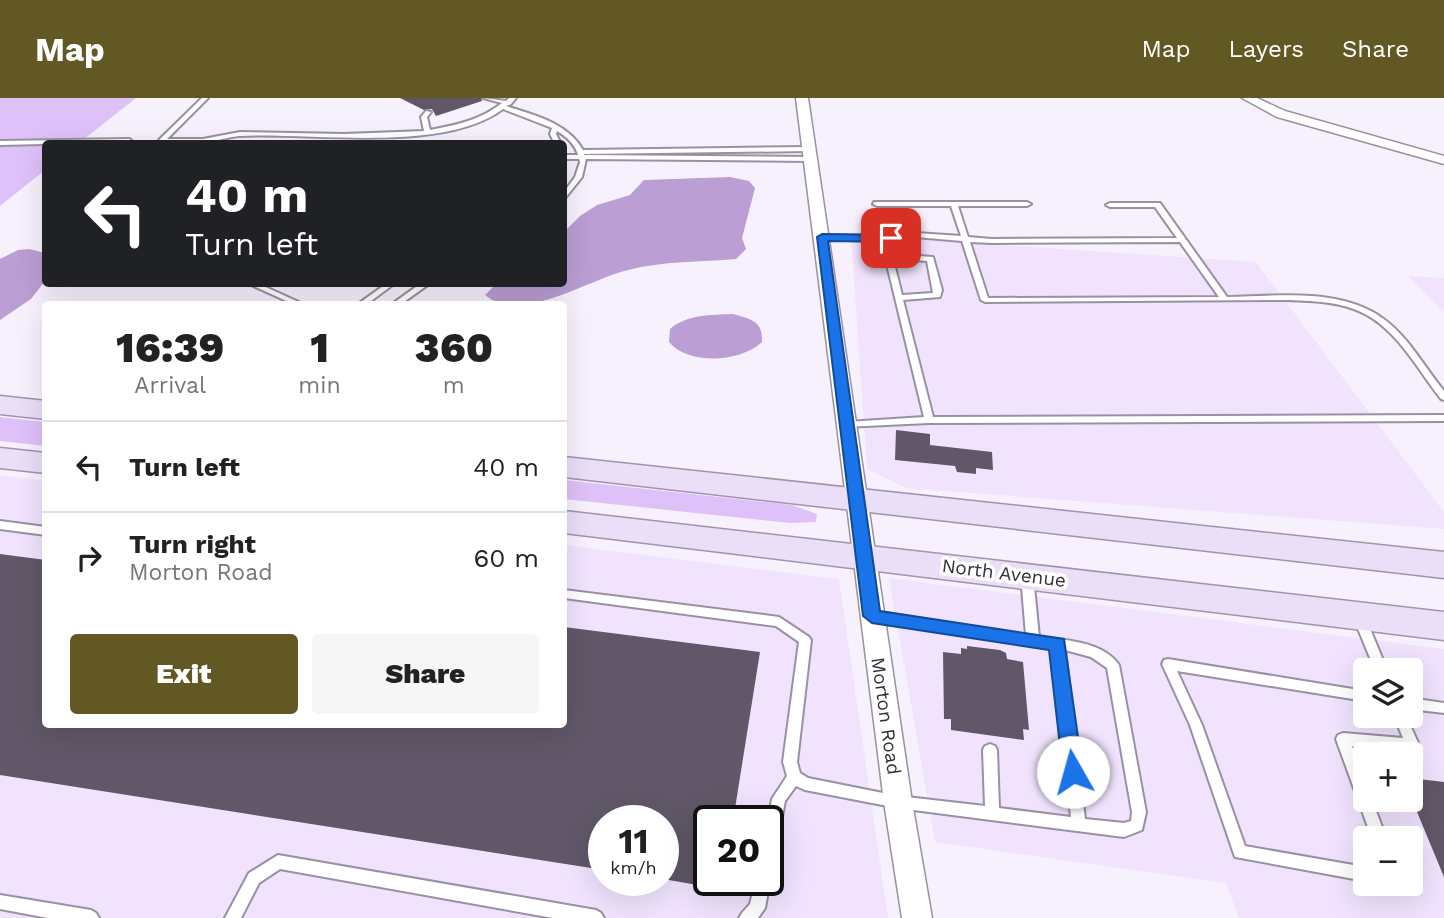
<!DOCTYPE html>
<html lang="en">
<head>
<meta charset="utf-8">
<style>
	body { margin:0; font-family:"Work Sans",sans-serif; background:#f6f6f6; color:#222; height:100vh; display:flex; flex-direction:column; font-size:26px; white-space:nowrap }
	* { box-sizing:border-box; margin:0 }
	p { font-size:23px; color:#767676 }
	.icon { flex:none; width:38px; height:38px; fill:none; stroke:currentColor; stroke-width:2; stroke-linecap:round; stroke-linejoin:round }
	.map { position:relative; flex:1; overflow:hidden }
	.drawer { position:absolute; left:42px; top:203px; width:525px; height:427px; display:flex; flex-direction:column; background:#fff; border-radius:7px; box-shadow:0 7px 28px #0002 }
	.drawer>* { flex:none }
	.top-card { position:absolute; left:42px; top:42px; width:525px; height:147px; border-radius:7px; box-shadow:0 7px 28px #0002; background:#202124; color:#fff; overflow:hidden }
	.controls { position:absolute; left:1353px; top:560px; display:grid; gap:14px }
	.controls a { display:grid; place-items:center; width:70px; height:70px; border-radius:7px; background:#fff; box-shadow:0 7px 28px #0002; font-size:35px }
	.speed { position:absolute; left:588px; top:707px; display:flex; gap:14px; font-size:35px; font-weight:700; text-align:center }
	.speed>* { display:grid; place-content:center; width:91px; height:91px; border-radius:50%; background:#fff; box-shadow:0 7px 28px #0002; line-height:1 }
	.speed small { font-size:18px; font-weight:400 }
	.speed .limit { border:4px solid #111; border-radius:10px; background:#fff; color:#111 }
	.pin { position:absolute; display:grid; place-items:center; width:60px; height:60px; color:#fff; margin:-30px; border-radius:14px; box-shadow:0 4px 10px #0006 }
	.me { position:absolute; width:77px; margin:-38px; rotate:353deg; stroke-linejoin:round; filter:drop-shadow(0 0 5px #0008) }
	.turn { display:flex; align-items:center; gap:24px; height:147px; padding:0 28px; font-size:32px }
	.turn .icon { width:91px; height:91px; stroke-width:2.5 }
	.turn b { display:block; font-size:49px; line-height:60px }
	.eta { display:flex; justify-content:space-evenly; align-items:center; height:119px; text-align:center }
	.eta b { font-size:42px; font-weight:800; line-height:49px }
	.action { display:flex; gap:14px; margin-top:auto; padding:14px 28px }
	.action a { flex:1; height:80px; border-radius:7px; background:#625824; color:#fff; font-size:28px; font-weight:800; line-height:80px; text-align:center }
	.action a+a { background:#f6f6f6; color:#222 }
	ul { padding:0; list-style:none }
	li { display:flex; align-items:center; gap:21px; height:91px; padding:0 28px; border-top:2px solid #e0e0e0 }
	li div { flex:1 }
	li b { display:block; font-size:26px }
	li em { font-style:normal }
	header { display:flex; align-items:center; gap:42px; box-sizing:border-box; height:98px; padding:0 35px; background:#625824; color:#fff }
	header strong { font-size:33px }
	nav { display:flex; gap:38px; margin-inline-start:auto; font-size:24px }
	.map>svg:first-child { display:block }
	.built { fill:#f1e3fe; fill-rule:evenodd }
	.green { fill:#dec1f9 }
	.water { fill:#ba9ed4 }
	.building { fill:#605768 }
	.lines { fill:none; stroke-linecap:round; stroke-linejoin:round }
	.lane-casing { stroke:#9990a2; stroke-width:4 }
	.street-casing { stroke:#9990a2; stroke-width:3 }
	.primary-casing { stroke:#a292b0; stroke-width:3 }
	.lane { fill:#fff; fill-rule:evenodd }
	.street { fill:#fff; fill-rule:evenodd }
	.primary { fill:#ebdef7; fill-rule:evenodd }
	.route { fill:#1a73e8; stroke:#114b97; stroke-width:2 }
	.labels { text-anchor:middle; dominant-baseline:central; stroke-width:7; stroke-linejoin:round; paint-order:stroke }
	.street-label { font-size:19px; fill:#332f36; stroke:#fff }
</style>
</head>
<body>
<header>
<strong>Map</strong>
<nav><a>Map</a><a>Layers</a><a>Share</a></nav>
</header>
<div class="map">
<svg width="1444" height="820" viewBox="0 0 1444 820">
	<rect width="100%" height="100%" fill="#f7f1fd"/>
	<g class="built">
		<path d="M851 137 1256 164 1444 414V431L906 390 867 371Z"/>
		<path d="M1408 178 1444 180V215Z"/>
		<path d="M0 377 45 383 46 626H564V447L839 481 888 820H0ZM604 723H663V782H604ZM709 723H768V782H709Z"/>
		<path d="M889 480 1444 551V820H1239L1226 785 935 744ZM1365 572H1410V618H1365ZM1365 656H1410V702H1365ZM1365 740H1410V786H1365Z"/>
	</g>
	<g class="green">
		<path d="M0 0H136L79 45 46 46 45 72 0 108Z"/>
		<path d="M0 319 45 324V348L0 343Z"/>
		<path d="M564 382 792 407 817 416 816 424 790 425 564 401Z"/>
	</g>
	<g class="water">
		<path d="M730 79 749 83 755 90 742 140 746 151 736 161C700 164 663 163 628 172 589 181 521 227 485 197L496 186H564V134L580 118 597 107 630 97 644 82Z"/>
		<path d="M29 151 45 155V183L31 201 0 222V161L18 152Z"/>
		<path d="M733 216C751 221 763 223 762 244 741 264 689 268 669 244L670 231C688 216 710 217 733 216Z"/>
	</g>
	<g class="building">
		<path d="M400 0H481L482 3 436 18 432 11 424 12Z"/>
		<path d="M896 332 930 336V347L992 354 993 372 976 370V376L957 374 955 368 895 362Z"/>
		<path d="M0 456 46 462V626H564V529L760 554 733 723H709V789L663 781V723H604V772L0 677Z"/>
		<path d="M967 548 1000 552 1006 555 1007 561 1023 564 1029 632 1023 631 1024 642 951 632V621H944L943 554 961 556V550L967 551Z"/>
		<path d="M1410 680 1444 684V779L1410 697Z"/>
	</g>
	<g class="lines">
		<g class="lane-casing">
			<g id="lane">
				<path d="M202 0H208L167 41H203L240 34 344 36 424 33 421 19 426 13 431 14 427 19 430 32C457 27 480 22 502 5L483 0 506 3 509 0H516L511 6 506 8C534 17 568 25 583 52L809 49 812 51 809 53 584 56V57L811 59 814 61 811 63 586 61 582 79 566 99 564 100V94L575 79 580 64 579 61H564V57H578C575 46 567 39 557 33L556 36 561 46H555L550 36 552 30 503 11C443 56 311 34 239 38 228 39 218 43 207 44 192 47 174 46 159 44V42Z"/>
				<path d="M129 41 131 42V44L0 47V43Z"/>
				<path d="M874 104H1027L1031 106 1027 108H958L968 139 992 141 1177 140 1155 109H1110L1106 107 1110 105H1160L1227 199C1278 198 1343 189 1385 222 1409 240 1425 270 1444 293V302L1441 301C1418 272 1398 233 1365 216 1341 203 1311 203 1285 202L985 204 981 202 962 143 903 138 888 142 892 156 933 159 942 192 940 199 903 202 933 319 1444 317V323L929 325 844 329 842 327 844 325 847 324 924 319 881 142 822 141 818 139 822 137 890 138 902 134 961 138 951 108H877L873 106ZM970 144 992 145 1180 144 1219 199 988 200ZM893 161 927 163 933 195 902 197Z"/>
				<path d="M249 186H259L303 206H293Z"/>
				<path d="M386 186H394L367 206H358Z"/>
				<path d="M420 186H429L401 206H392Z"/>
				<path d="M0 423 46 429V437L0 431Z"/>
				<path d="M1027 474 1031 475 1033 478 1039 539C1064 542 1103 543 1119 567L1146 714 1142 732 1124 739 898 710 805 692 796 688 785 703 775 756 773 761 768 763V723L772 701 787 678 783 664 799 544 776 528 564 500V492L779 519 809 539 811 542 797 664 800 675 808 680 898 698 985 708 983 652 985 648 990 646 995 648 997 652 999 710 1071 719 1052 550 872 523 868 521 866 518 868 515 872 513 1026 537 1021 478 1023 475ZM1065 552 1091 559 1107 570 1132 714 1131 723 1124 725 1085 721Z"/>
				<path d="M1360 516 1364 518 1366 521 1387 572H1375L1354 521 1356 518Z"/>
				<path d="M1168 561 1365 593V603L1177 573 1202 627 1245 748 1365 769V783L1235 759 1190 627 1162 566 1164 562Z"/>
				<path d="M1410 600 1444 605V615L1410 611Z"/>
				<path d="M1394 618H1406L1419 647 1417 651 1412 653 1352 648 1365 682V702H1372L1386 740H1372L1336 641 1338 637 1343 635 1403 640Z"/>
				<path d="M278 757 596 812 601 815 604 820H553L280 771 259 785 241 820H225L249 775Z"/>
				<path d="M768 777 770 782 765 810 758 820H739L742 815 750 806 756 782H768Z"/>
				<path d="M0 797 91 812 96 815 99 820H48L0 811Z"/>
			</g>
		</g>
		<g class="street-casing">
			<g id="street">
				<path d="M796 0H808L912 704 932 820H902L884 704Z"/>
				<path d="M1242 0H1257L1285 13 1444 58V66L1277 19Z"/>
			</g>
		</g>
		<g class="primary-casing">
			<g id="primary">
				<path d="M0 298 46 303V321L0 316Z"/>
				<path d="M0 350 46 355V375L0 370Z"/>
				<path d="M564 359 1444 454V480L564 379Z"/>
				<path d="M564 413 1444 514V542L564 435Z"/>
			</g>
		</g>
		<use href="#lane" class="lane"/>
		<use href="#street" class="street"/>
		<use href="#primary" class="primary"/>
	</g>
	<path class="route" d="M822 136 891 137 897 140 891 144 828 143 880 513 1064 541 1083 674 1080 681 1073 684 1066 681 1063 674 1049 552 872 525 863 518 817 139Z"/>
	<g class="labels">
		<g class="street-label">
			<text transform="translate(1004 475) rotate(7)">North Avenue</text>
			<text transform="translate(886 618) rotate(82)">Morton Road</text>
		</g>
	</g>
</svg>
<div class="controls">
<a><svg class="icon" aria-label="layers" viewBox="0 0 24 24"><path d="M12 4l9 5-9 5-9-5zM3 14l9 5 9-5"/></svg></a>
<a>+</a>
<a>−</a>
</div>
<div class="speed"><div>11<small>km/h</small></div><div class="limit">20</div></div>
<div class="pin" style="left:891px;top:140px;background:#d93025"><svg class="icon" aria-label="arrive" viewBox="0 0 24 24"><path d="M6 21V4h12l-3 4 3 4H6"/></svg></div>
<svg class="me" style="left:1073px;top:674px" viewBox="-20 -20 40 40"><circle r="19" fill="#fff"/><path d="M0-13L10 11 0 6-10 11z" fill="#1a73e8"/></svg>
<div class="top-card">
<div class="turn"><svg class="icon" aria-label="left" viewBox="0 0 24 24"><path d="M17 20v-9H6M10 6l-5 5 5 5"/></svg><div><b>40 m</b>Turn left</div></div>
</div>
<section class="drawer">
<div class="eta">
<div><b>16:39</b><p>Arrival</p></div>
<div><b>1</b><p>min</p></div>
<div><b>360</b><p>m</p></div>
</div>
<ul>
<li><svg class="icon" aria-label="left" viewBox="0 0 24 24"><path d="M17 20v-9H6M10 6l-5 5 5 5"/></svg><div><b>Turn left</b></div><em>40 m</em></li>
<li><svg class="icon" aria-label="right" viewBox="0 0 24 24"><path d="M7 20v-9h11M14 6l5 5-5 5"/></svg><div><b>Turn right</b><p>Morton Road</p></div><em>60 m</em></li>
</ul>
<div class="action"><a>Exit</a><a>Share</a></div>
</section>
</div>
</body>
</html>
